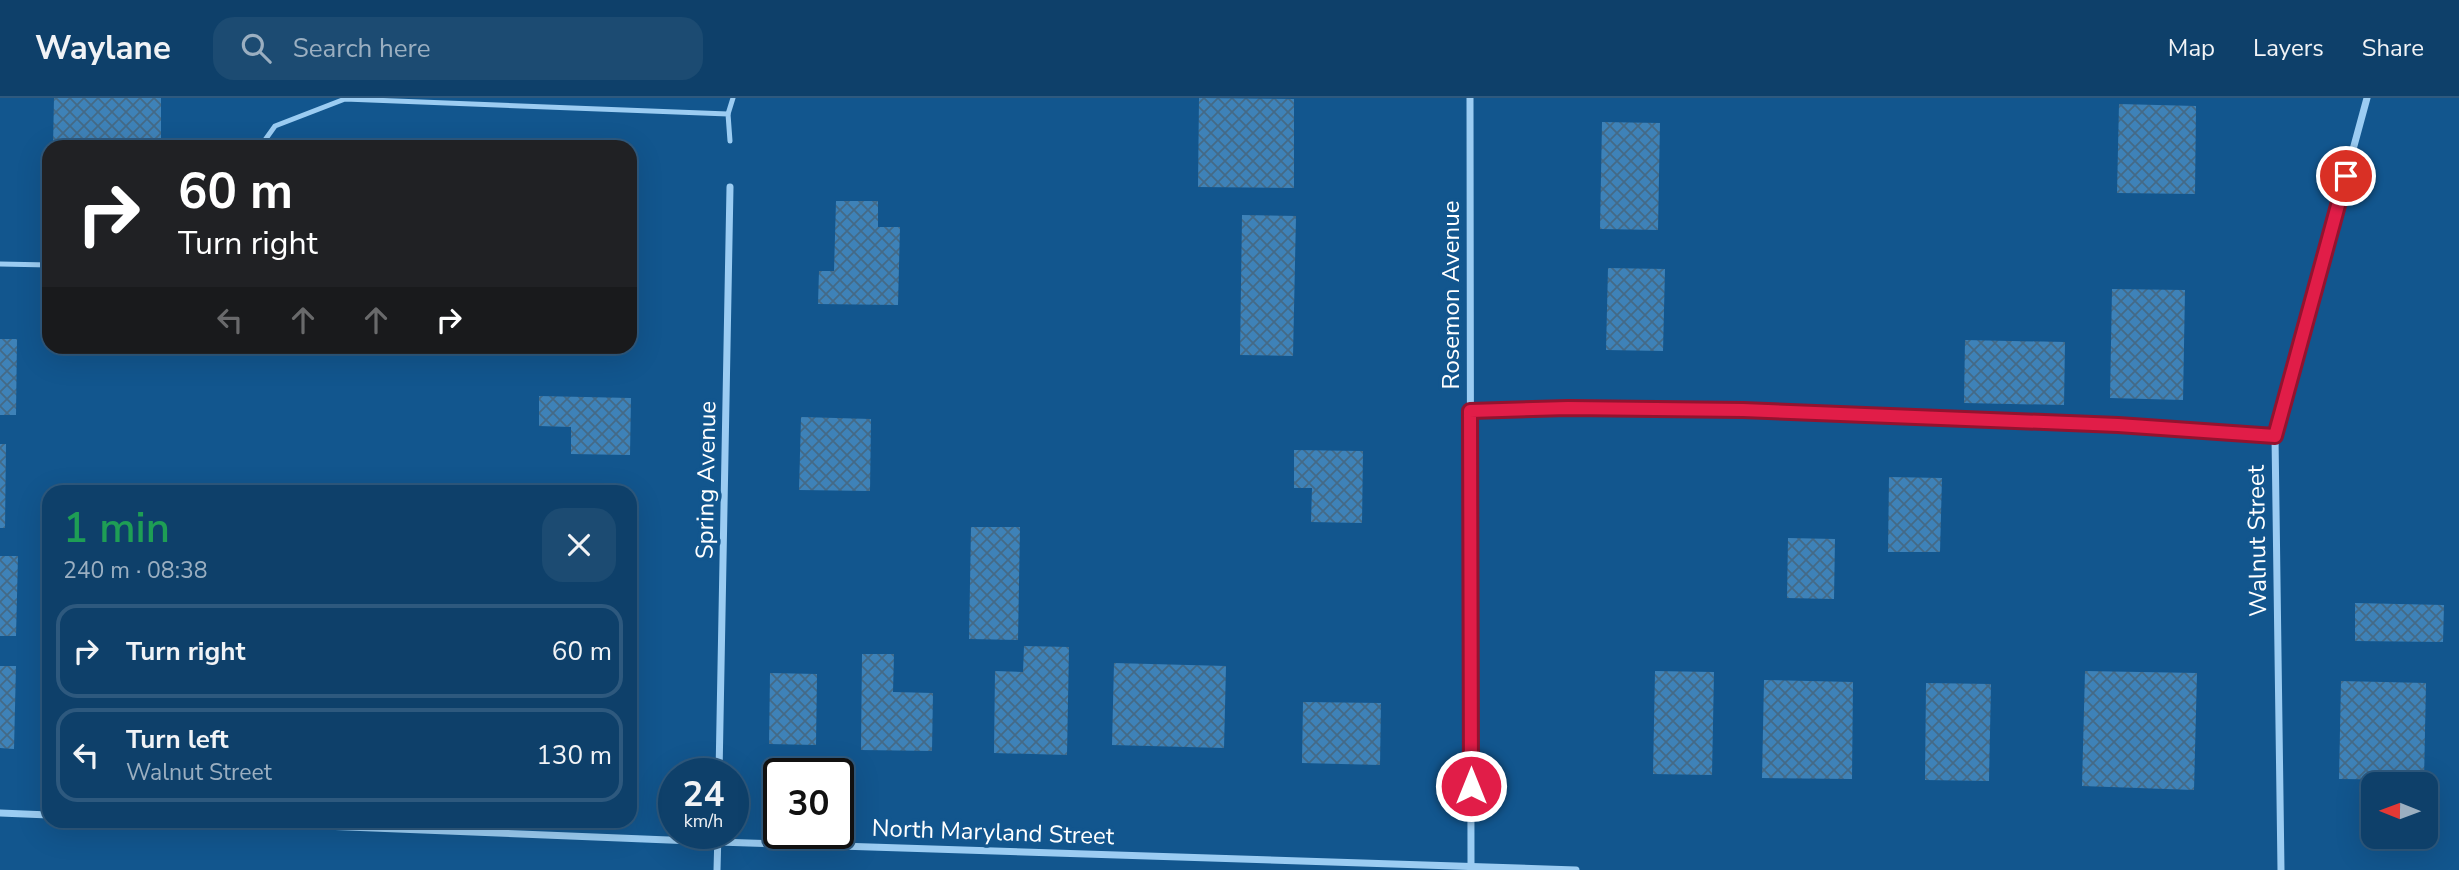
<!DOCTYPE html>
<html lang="en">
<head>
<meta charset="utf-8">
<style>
	body { margin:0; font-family:"Nunito Sans",sans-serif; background:#1c4b72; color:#f1f3f6; height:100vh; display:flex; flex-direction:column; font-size:26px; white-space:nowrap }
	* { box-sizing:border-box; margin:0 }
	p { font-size:23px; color:#9bafc1 }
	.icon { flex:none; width:38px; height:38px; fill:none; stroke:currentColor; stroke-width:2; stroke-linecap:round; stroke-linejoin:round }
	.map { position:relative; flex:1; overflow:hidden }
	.panel { position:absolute; left:42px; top:387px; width:595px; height:343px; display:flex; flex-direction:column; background:#0e406a; border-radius:21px; box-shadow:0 7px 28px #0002,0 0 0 2px #2e597e }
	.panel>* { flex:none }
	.hud { position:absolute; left:42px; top:42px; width:595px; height:214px; border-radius:21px; box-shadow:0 7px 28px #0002,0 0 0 2px #2e597e; background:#202124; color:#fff; overflow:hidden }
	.needle { width:46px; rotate:271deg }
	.buttons { position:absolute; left:2361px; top:674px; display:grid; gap:14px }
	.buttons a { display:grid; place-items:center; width:77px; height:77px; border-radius:14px; background:#0e406a; box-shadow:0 7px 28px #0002,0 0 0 2px #2e597e; font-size:35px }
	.speed { position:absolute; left:658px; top:660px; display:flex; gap:14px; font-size:35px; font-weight:700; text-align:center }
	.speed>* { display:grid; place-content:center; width:91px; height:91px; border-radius:50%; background:#0e406a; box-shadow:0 7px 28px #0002,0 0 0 2px #2e597e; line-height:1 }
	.speed small { font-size:18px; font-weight:400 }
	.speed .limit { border:4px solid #111; border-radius:10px; background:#fff; color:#111 }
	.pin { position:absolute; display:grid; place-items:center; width:60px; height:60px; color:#fff; margin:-30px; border:4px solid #fff; border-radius:50%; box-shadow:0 2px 7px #0007 }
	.me { position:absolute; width:77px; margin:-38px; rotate:0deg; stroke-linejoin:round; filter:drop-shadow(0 0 5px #0008) }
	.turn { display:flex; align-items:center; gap:24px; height:147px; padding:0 21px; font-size:32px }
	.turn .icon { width:91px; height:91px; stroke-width:2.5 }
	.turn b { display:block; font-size:49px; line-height:60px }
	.lanes { display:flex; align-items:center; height:66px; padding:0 21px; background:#0003; justify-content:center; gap:35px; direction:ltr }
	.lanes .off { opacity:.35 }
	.round { display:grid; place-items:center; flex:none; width:74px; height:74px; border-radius:21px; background:#1c4b72 }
	.summary { display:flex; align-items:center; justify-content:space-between; height:119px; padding:0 21px }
	h1 { font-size:42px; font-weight:600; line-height:52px; color:#1e9e55 }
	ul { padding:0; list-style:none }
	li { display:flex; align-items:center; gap:21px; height:94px; margin:0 14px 10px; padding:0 7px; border:4px solid #2e597e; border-radius:21px }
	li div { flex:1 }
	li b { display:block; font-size:26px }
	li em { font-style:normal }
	header { display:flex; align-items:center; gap:42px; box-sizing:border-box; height:98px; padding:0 35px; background:#0e406a; border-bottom:2px solid #2e597e }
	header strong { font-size:33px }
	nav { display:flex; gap:38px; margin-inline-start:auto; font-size:24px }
	.search { width:490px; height:63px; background:#1c4b72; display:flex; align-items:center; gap:18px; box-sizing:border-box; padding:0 24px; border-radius:21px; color:#9bafc1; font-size:26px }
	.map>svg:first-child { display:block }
	.building { fill:url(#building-cross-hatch) }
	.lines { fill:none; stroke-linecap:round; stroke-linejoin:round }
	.service { stroke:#9bccf2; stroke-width:5 }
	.minor { stroke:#9bccf2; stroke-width:7 }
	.route-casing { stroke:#92132f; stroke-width:18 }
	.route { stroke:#e11d48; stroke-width:12 }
	.labels { text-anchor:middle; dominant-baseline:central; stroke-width:7; stroke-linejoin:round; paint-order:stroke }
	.street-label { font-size:24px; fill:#fff; stroke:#12568e }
</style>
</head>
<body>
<header>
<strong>Waylane</strong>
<div class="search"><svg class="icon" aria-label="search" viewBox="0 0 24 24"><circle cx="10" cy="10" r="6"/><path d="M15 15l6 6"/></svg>Search here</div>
<nav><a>Map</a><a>Layers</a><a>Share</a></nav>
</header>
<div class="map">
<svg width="2459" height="772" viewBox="0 0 2459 772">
	<defs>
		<pattern id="building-cross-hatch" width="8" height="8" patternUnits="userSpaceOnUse" patternTransform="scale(1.75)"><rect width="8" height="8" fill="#3e82b8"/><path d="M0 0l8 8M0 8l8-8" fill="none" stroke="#446a87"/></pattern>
	</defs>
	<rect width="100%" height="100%" fill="#12568e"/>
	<g class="building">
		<path d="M54 0H161V49H53Z"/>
		<path d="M1199 0 1294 1V90L1198 89Z"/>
		<path d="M2119 6 2196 8 2195 96 2117 95Z"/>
		<path d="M1602 24 1660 25 1658 132 1600 131Z"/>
		<path d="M836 103H878V129H900L898 207 818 206 819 173H834Z"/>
		<path d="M1242 117 1296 118 1293 258 1240 257Z"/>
		<path d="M1608 170 1665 171 1663 253 1606 252Z"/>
		<path d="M2112 191 2185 192 2183 302 2110 300Z"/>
		<path d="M0 241H17L16 317H0Z"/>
		<path d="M1965 242 2065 244 2064 307 1964 305Z"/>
		<path d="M539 298 631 300 630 357 571 356V329L539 328Z"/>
		<path d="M801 319 871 321 870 393 799 392Z"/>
		<path d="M0 346H6L5 430H0Z"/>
		<path d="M1294 352 1363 353 1362 425 1311 424 1312 390H1294Z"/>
		<path d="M1889 379 1942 380 1940 454H1888Z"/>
		<path d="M971 429H1020L1018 542 969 541Z"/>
		<path d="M1788 440 1835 441 1834 501 1787 500Z"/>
		<path d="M0 458H18L16 538H0Z"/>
		<path d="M2355 505 2444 507 2443 544 2355 543Z"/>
		<path d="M1024 548 1069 549 1067 657 994 655 995 573 1023 574Z"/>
		<path d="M862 556H894L893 594 933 595 932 653 861 652Z"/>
		<path d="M630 558H634L633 616H630Z"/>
		<path d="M1114 565 1226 568 1224 650 1112 647Z"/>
		<path d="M0 568H16L14 651 0 650Z"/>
		<path d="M1655 573 1714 574 1712 677 1653 676Z"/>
		<path d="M2085 573 2197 575 2194 692 2082 688Z"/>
		<path d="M770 575 817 576 816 647 769 646Z"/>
		<path d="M1764 582 1853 584 1852 681 1762 680Z"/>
		<path d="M2341 583 2426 585 2424 682 2339 681Z"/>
		<path d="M1926 585 1991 586 1989 683 1925 682Z"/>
		<path d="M1303 604 1381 605 1380 667 1302 665Z"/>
	</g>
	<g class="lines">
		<g class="service">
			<path d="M728 16 733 0"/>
			<path d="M260 49 275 28 345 1 728 16 730 43"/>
			<path d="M0 166 49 167"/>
			<path d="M1470 313 1568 310 1743 312 2118 327 2275 338"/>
		</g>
		<g class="minor">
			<path d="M1470 0 1471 771"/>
			<path d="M719 676 730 89"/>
			<path d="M0 715 49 717"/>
			<path d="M199 723 718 744 1576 772"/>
			<path d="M717 772 718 735"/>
			<path d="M2281 772 2275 338 2367 0"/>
		</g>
	</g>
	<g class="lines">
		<g class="route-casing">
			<path id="route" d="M1471 688 1470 313 1568 310 1743 312 2118 327 2275 338 2346 78"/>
		</g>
		<use href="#route" class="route"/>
	</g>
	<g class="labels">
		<g class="street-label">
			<text transform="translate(1451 197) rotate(-90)">Rosemon Avenue</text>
			<text transform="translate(706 382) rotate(-89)">Spring Avenue</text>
			<text transform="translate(2257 443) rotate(-91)">Walnut Street</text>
			<text transform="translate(993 734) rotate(2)">North Maryland Street</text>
		</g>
	</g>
</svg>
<div class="buttons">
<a><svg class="needle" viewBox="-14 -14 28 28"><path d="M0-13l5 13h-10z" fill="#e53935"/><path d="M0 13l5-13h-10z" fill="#9bafc1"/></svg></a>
</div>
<div class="speed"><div>24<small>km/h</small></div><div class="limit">30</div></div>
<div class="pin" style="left:2346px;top:78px;background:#d93025"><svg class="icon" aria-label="arrive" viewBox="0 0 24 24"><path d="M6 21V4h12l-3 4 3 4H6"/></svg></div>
<svg class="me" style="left:1471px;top:688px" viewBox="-20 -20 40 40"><circle r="17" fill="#e11d48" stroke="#fff" stroke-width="3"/><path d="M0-11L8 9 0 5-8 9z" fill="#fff"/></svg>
<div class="hud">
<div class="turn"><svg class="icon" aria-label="right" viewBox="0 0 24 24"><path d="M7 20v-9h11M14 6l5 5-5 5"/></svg><div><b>60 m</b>Turn right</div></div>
<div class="lanes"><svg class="icon off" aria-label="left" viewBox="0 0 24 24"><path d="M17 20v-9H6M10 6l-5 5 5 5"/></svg><svg class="icon off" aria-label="ahead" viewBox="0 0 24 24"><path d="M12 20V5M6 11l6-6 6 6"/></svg><svg class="icon off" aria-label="ahead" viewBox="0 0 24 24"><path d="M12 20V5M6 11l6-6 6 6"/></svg><svg class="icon" aria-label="right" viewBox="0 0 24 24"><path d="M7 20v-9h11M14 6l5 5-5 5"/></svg></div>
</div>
<section class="panel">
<div class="summary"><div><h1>1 min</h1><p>240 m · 08:38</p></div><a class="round"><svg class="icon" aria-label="close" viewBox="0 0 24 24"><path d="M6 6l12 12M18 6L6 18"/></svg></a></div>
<ul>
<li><svg class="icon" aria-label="right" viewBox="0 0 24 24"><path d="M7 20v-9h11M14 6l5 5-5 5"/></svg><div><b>Turn right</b></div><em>60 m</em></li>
<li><svg class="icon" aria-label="left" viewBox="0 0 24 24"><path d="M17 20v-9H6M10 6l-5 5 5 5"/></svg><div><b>Turn left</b><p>Walnut Street</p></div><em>130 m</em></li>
</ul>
</section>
</div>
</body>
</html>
